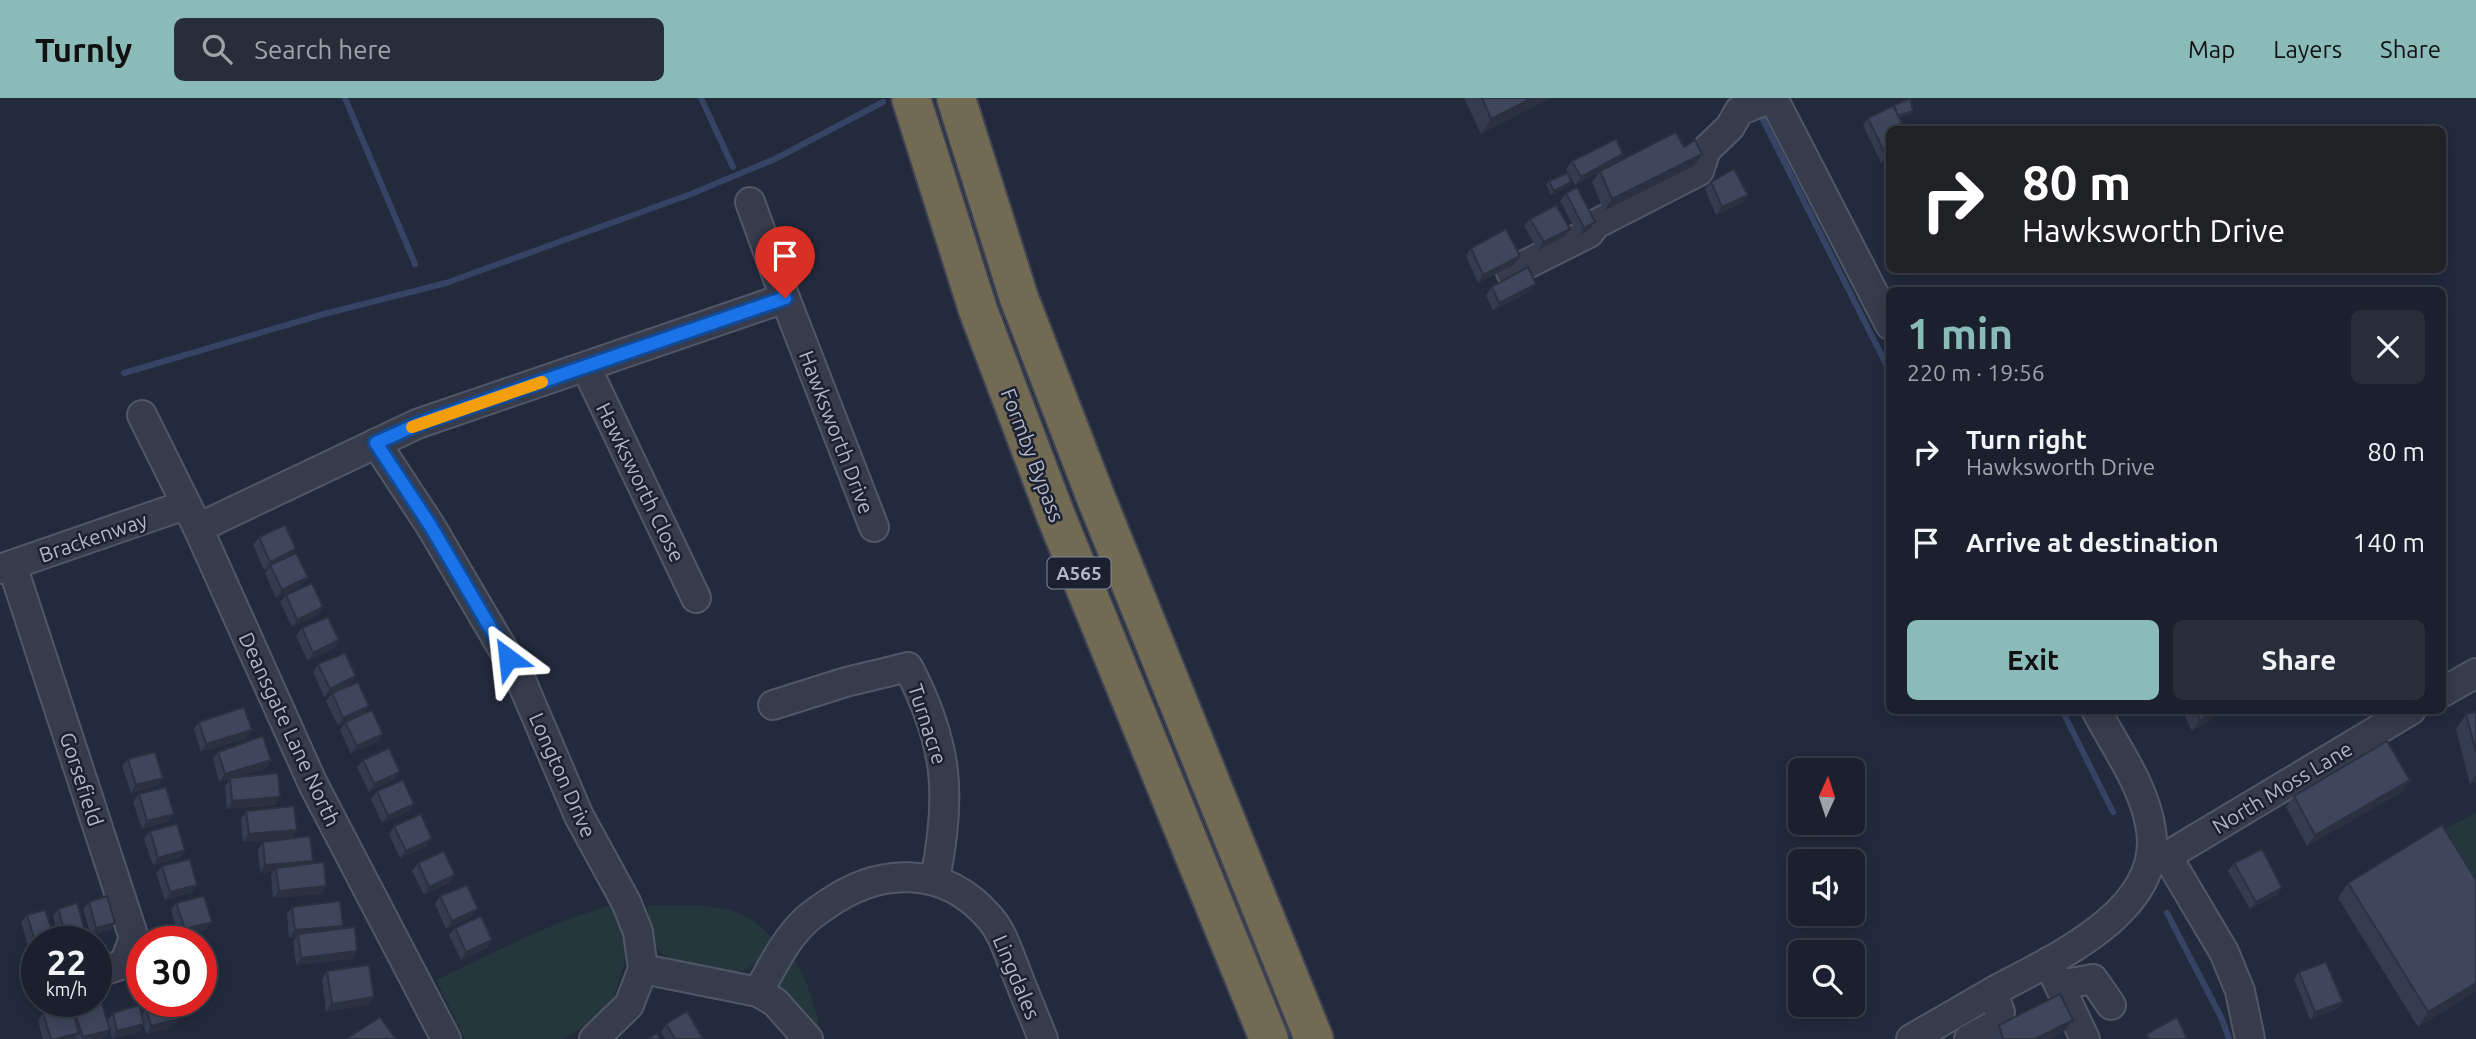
<!DOCTYPE html>
<html lang="en">
<head>
<meta charset="utf-8">
<style>
	body { margin:0; font-family:Ubuntu,sans-serif; background:#272d39; color:#f1f3f6; height:100vh; display:flex; flex-direction:column; font-size:26px; white-space:nowrap }
	* { box-sizing:border-box; margin:0 }
	p { font-size:23px; color:#9fa3aa }
	.icon { flex:none; width:38px; height:38px; fill:none; stroke:currentColor; stroke-width:2; stroke-linecap:round; stroke-linejoin:round }
	.map { position:relative; flex:1; overflow:hidden }
	.drawer { position:absolute; left:1886px; top:189px; width:560px; height:427px; display:flex; flex-direction:column; background:#1a202d; border-radius:10px; box-shadow:0 4px 18px #0003,0 0 0 2px #383e49 }
	.drawer>* { flex:none }
	.banner { position:absolute; left:1886px; top:28px; width:560px; height:147px; border-radius:10px; box-shadow:0 4px 18px #0003,0 0 0 2px #383e49; background:#202124; color:#fff; overflow:hidden }
	.needle { width:46px; rotate:3deg }
	.tools { position:absolute; left:1788px; top:660px; display:grid; gap:14px }
	.tools a { display:grid; place-items:center; width:77px; height:77px; border-radius:10px; background:#1a202d; box-shadow:0 4px 18px #0003,0 0 0 2px #383e49; font-size:35px }
	.speed { position:absolute; left:21px; top:828px; display:flex; gap:14px; font-size:35px; font-weight:700; text-align:center }
	.speed>* { display:grid; place-content:center; width:91px; height:91px; border-radius:50%; background:#1a202d; box-shadow:0 4px 18px #0003,0 0 0 2px #383e49; line-height:1 }
	.speed small { font-size:18px; font-weight:400 }
	.speed .limit { border:10px solid #d22; background:#fff; color:#111 }
	.pin { position:absolute; display:grid; place-items:center; width:60px; height:60px; color:#fff; margin:-72px -30px; border-radius:50% 50% 50% 0; rotate:-45deg; box-shadow:0 0 7px #0007 }
	.pin .icon { rotate:45deg }
	.me { position:absolute; width:77px; margin:-38px; rotate:330deg; stroke-linejoin:round; filter:drop-shadow(0 0 5px #0008) }
	.turn { display:flex; align-items:center; gap:24px; height:147px; padding:0 21px; font-size:32px }
	.turn .icon { width:91px; height:91px; stroke-width:2.5 }
	.turn b { display:block; font-size:49px; line-height:60px }
	.round { display:grid; place-items:center; flex:none; width:74px; height:74px; border-radius:10px; background:#272d39 }
	.summary { display:flex; align-items:center; justify-content:space-between; height:119px; padding:0 21px }
	h1 { font-size:42px; font-weight:700; line-height:52px; color:#8bbbb9 }
	.button { display:flex; gap:14px; margin-top:auto; padding:14px 21px }
	.button a { flex:1; height:80px; border-radius:10px; background:#8bbbb9; color:#111; font-size:28px; font-weight:700; line-height:80px; text-align:center }
	.button a+a { background:#272d39; color:#f1f3f6 }
	ul { padding:0; list-style:none }
	li { display:flex; align-items:center; gap:21px; height:91px; padding:0 21px }
	li div { flex:1 }
	li b { display:block; font-size:26px }
	li em { font-style:normal }
	header { display:flex; align-items:center; gap:42px; box-sizing:border-box; height:98px; padding:0 35px; background:#8bbbb9; color:#111 }
	header strong { font-size:33px }
	nav { display:flex; gap:38px; margin-inline-start:auto; font-size:24px }
	.search { width:490px; height:63px; background:#272d39; display:flex; align-items:center; gap:18px; box-sizing:border-box; padding:0 24px; border-radius:10px; color:#9fa3aa; font-size:26px }
	.map>svg:first-child { display:block }
	.green { fill:#24373d }
	.lines { fill:none; stroke-linecap:round; stroke-linejoin:round }
	.stream { stroke:#354364; stroke-width:6 }
	.minor-casing { stroke:#515767; stroke-width:32 }
	.highway-casing { stroke:#3e4454; stroke-width:42 }
	.minor { stroke:#363c4c; stroke-width:28 }
	.highway { stroke:#736a53; stroke-width:38 }
	.wall { fill:#353c4f }
	.shaded-wall { fill:#2b3140 }
	.building { fill:#3e465c; stroke:#2b3140; stroke-width:2 }
	.route-casing { stroke:#114b97; stroke-width:18 }
	.route { stroke:#1a73e8; stroke-width:12 }
	.slow { stroke:#f59e0b; stroke-width:12 }
	.labels { text-anchor:middle; dominant-baseline:central; stroke-width:5; stroke-linejoin:round; paint-order:stroke }
	.shield { fill:#1b2131; stroke:#848a9b; stroke-width:2 }
	.shield-label { font-size:19px; font-weight:bold; fill:#b1b7c8 }
	.street-label { font-size:21px; fill:#b1b7c8; stroke:#1b2131 }
</style>
</head>
<body>
<header>
<strong>Turnly</strong>
<div class="search"><svg class="icon" aria-label="search" viewBox="0 0 24 24"><circle cx="10" cy="10" r="6"/><path d="M15 15l6 6"/></svg>Search here</div>
<nav><a>Map</a><a>Layers</a><a>Share</a></nav>
</header>
<div class="map">
<svg width="2476" height="941" viewBox="0 0 2476 941">
	<rect width="100%" height="100%" fill="#222a3c"/>
	<g class="green">
		<path d="M2476 715V786L2443 732Z"/>
		<path d="M611 807 621 829 625 854 624 866 614 899 596 920 564 941H465L436 882C493 855 550 825 611 807Z"/>
		<path d="M647 808C681 808 722 803 752 822 760 826 767 835 773 841 763 856 755 872 736 874 717 870 669 867 658 851 651 840 650 821 647 808Z"/>
		<path d="M789 856C805 872 820 919 820 941L780 894 778 884Z"/>
	</g>
	<g class="lines">
		<g class="stream">
			<path d="M345 0 415 166"/>
			<path d="M701 0 733 69"/>
			<path d="M1762 20 1890 274"/>
			<path d="M124 275 324 216 446 185 691 96 775 61 883 4"/>
			<path d="M2062 612 2113 714"/>
			<path d="M2167 815 2222 921 2229 941"/>
		</g>
		<g class="minor-casing">
			<g id="minor">
				<path d="M1773 0 1890 227"/>
				<path d="M750 104 785 200"/>
				<path d="M1511 174 1589 135 1596 126 1699 73 1706 52 1730 29 1739 13 1770 0"/>
				<path d="M586 269 696 500"/>
				<path d="M142 317 198 430 313 686 446 941"/>
				<path d="M376 345 430 427 520 580 579 718 626 804 638 834 643 871 629 907 594 941"/>
				<path d="M198 430 417 326 785 200 874 429"/>
				<path d="M12 467 134 840 124 866 96 875"/>
				<path d="M0 471 185 407"/>
				<path d="M2443 594 2476 575"/>
				<path d="M773 607 846 584 908 569C948 646 952 697 935 781"/>
				<path d="M2167 758 2224 854 2240 893 2250 941"/>
				<path d="M2151 759 2167 758 2411 612"/>
				<path d="M2048 864 2085 941"/>
				<path d="M643 871 758 894 775 904 808 941"/>
				<path d="M2060 887 2093 881 2111 907"/>
				<path d="M758 894C772 870 784 843 805 823 811 817 819 812 826 807 879 769 944 767 989 819 1002 833 1008 854 1015 871 1024 895 1034 918 1043 941"/>
				<path d="M1911 941C1939 925 1966 909 1994 893 2051 862 2164 814 2151 732 2145 689 2116 650 2096 612"/>
				<path d="M1969 941 1998 925 2000 914 1992 895"/>
			</g>
		</g>
		<g class="highway-casing">
			<g id="highway">
				<path d="M911 0 978 212 1056 418 1269 941"/>
				<path d="M956 0 1019 200 1096 400 1314 941"/>
			</g>
		</g>
		<use href="#minor" class="minor"/>
		<use href="#highway" class="highway"/>
	</g>
	<g class="wall">
		<path d="M1464 0H1550L1481 36Z"/>
		<path d="M1894 7 1913 13 1910 17 1899 20 1890 32V61L1881 65 1863 27 1868 20Z"/>
		<path d="M1684 49 1702 56 1694 68 1604 113 1592 84 1599 74 1575 87 1566 71 1572 63 1618 64Z"/>
		<path d="M1549 83 1569 88 1551 97 1546 87Z"/>
		<path d="M1711 84 1748 97 1742 105 1716 117 1705 91Z"/>
		<path d="M1566 95 1589 132 1579 138 1560 103Z"/>
		<path d="M1530 121 1570 131 1564 139 1538 152 1524 128Z"/>
		<path d="M1471 150 1515 166 1478 185 1466 158Z"/>
		<path d="M1536 186 1530 193 1493 213 1486 197 1492 189Z"/>
		<path d="M259 439 291 458 308 479 302 487 276 500 265 475 269 470 264 472 253 447Z"/>
		<path d="M286 497 323 509 318 517 292 529 280 504Z"/>
		<path d="M302 530 339 542 334 550 308 563 296 538Z"/>
		<path d="M318 566 350 586 324 599 313 574Z"/>
		<path d="M332 595 364 616 383 636 377 644 351 656 340 632 345 624 338 628 326 603Z"/>
		<path d="M2177 612H2224L2222 615 2192 633 2184 617 2180 618Z"/>
		<path d="M2228 612H2244L2231 619Z"/>
		<path d="M2476 614V684L2470 686 2456 631 2466 616Z"/>
		<path d="M199 624 247 640 201 654 194 631Z"/>
		<path d="M218 654 266 670 233 680 275 707 227 711 225 688 230 681 219 684 213 661Z"/>
		<path d="M128 661 158 688 131 695 122 668Z"/>
		<path d="M363 662 395 681 369 694 357 669Z"/>
		<path d="M2410 682 2402 694 2307 748 2286 709 2294 698Z"/>
		<path d="M377 693 409 713 382 725 371 701Z"/>
		<path d="M139 696 174 716 169 723 142 731 133 704Z"/>
		<path d="M246 713 297 732 291 740 243 744 241 721Z"/>
		<path d="M394 728 432 741 426 748 400 760 389 736Z"/>
		<path d="M150 733 185 752 180 760 153 767 144 741Z"/>
		<path d="M263 744 313 763 311 765 326 788 321 796 273 800 271 777 273 774 260 775 258 752Z"/>
		<path d="M418 765 455 777 450 785 424 797 412 773Z"/>
		<path d="M2234 765 2277 797 2250 811 2228 773Z"/>
		<path d="M162 768 192 794 165 802 156 775Z"/>
		<path d="M2348 785 2476 893 2418 929 2338 800Z"/>
		<path d="M440 798 472 819 446 831 435 806Z"/>
		<path d="M89 804 115 825 110 832 91 838 83 811Z"/>
		<path d="M176 805 206 831 179 839 171 812Z"/>
		<path d="M292 809 343 828 341 831 357 853 352 861 296 867 293 844 296 839 289 840 287 816Z"/>
		<path d="M58 811 80 840 66 844H60L53 818Z"/>
		<path d="M27 817 50 844 29 851 21 824Z"/>
		<path d="M455 830 492 842 487 850 461 862 449 837Z"/>
		<path d="M327 873 368 907 326 914 322 881Z"/>
		<path d="M2299 874 2343 904 2337 911 2310 921 2294 881Z"/>
		<path d="M146 910 178 921 173 929 146 936 144 927 139 934 112 941 110 932 104 940 99 941H76L75 940 74 941H43L38 923 43 915H73L74 913 107 922 113 915 142 917Z"/>
		<path d="M666 926 703 941H665L661 934Z"/>
		<path d="M1999 927 2065 933 2050 941H1991V939Z"/>
	</g>
	<g class="shaded-wall">
		<path d="M1532 0H1550L1481 36 1491 21Z"/>
		<path d="M1913 13 1910 17 1895 22 1897 18Z"/>
		<path d="M1902 25 1897 32H1890Z"/>
		<path d="M1623 56 1617 64 1575 87 1581 79Z"/>
		<path d="M1702 56 1694 68 1604 113 1612 101Z"/>
		<path d="M1890 56V61L1881 65 1886 58Z"/>
		<path d="M1571 84 1569 88 1551 97 1554 93Z"/>
		<path d="M1748 97 1742 105 1716 117 1722 109Z"/>
		<path d="M1595 124 1589 132 1579 138 1584 130Z"/>
		<path d="M1570 131 1564 139 1538 152 1544 144Z"/>
		<path d="M1520 158 1515 166 1478 185 1483 177Z"/>
		<path d="M1536 186 1530 193 1493 213 1499 205Z"/>
		<path d="M296 451 290 459 270 467 269 470 264 472 270 464Z"/>
		<path d="M308 479 302 487 276 500 282 492Z"/>
		<path d="M323 509 318 517 292 529 297 522Z"/>
		<path d="M339 542 334 550 308 563 313 555Z"/>
		<path d="M356 578 350 586 324 599 330 591Z"/>
		<path d="M369 608 364 616 338 628 343 620Z"/>
		<path d="M2216 612H2224L2222 615 2192 633 2200 622Z"/>
		<path d="M2236 612H2244L2231 619Z"/>
		<path d="M252 632 247 640 201 654 206 646Z"/>
		<path d="M383 636 377 644 351 656 357 648Z"/>
		<path d="M271 662 266 670 219 684 225 676Z"/>
		<path d="M400 674 395 681 369 694 374 686Z"/>
		<path d="M2476 677V684L2470 686Z"/>
		<path d="M163 680 158 688 131 695 136 687Z"/>
		<path d="M2410 682 2402 694 2307 748 2315 737Z"/>
		<path d="M280 699 275 707 227 711 232 703Z"/>
		<path d="M414 706 409 713 382 725 388 718Z"/>
		<path d="M174 716 169 723 142 731 147 723Z"/>
		<path d="M297 732 291 740 243 744 249 736Z"/>
		<path d="M432 741 426 748 400 760 406 753Z"/>
		<path d="M185 752 180 760 153 767 158 760Z"/>
		<path d="M313 763 308 770H276L273 774 260 775 265 767Z"/>
		<path d="M455 777 450 785 424 797 429 789Z"/>
		<path d="M197 787 192 794 165 802 170 794Z"/>
		<path d="M326 788 321 796 273 800 279 793Z"/>
		<path d="M2282 790 2277 797 2250 811 2256 804Z"/>
		<path d="M478 811 472 819 446 831 452 823Z"/>
		<path d="M212 824 206 831 179 839 185 831Z"/>
		<path d="M115 825 110 832 91 838 96 830Z"/>
		<path d="M343 828 337 836H298L296 839 289 840 295 832Z"/>
		<path d="M85 832 80 840 66 844H62L66 837Z"/>
		<path d="M54 838 50 844H37V849L29 851 35 843Z"/>
		<path d="M492 842 487 850 461 862 466 854Z"/>
		<path d="M357 853 352 861 296 867 301 860Z"/>
		<path d="M2476 885V893L2418 929 2428 914Z"/>
		<path d="M374 899 368 907 326 914 332 906Z"/>
		<path d="M2343 904 2337 911 2310 921 2315 914Z"/>
		<path d="M178 921 173 929 146 936 151 928Z"/>
		<path d="M2073 922 2065 933 2050 941H2035Z"/>
		<path d="M144 926 139 934 112 941 117 933Z"/>
		<path d="M110 932 104 940 99 941H82L83 939Z"/>
		<path d="M79 935 74 941H56Z"/>
	</g>
	<g class="building">
		<path d="M1482 0H1532L1491 21Z"/>
		<path d="M1910 1 1913 13 1898 18 1894 7Z"/>
		<path d="M1893 8 1902 25 1890 32V56L1886 58 1868 20Z"/>
		<path d="M1676 34 1684 49 1695 42 1702 56 1612 101 1600 73Z"/>
		<path d="M1616 41 1623 56 1581 79 1572 63Z"/>
		<path d="M1734 71 1748 97 1722 109 1711 84Z"/>
		<path d="M1568 75 1571 84 1554 93 1549 83Z"/>
		<path d="M1577 89 1595 124 1584 130 1566 95Z"/>
		<path d="M1556 107 1570 131 1544 144 1530 121Z"/>
		<path d="M1506 131 1520 158 1483 177 1471 150Z"/>
		<path d="M1528 169 1536 186 1499 205 1492 189Z"/>
		<path d="M285 427 296 451 270 464 259 439Z"/>
		<path d="M296 455 308 479 282 492 270 467Z"/>
		<path d="M312 485 323 509 297 522 286 497Z"/>
		<path d="M328 519 339 542 313 555 302 530Z"/>
		<path d="M345 555 356 578 330 591 318 566Z"/>
		<path d="M358 584 369 608 343 620 332 595Z"/>
		<path d="M244 609 252 632 206 646 199 624Z"/>
		<path d="M372 612 383 636 357 648 345 624Z"/>
		<path d="M2195 612H2216L2200 622Z"/>
		<path d="M2476 614V654L2466 616Z"/>
		<path d="M263 638 271 662 225 676 218 654Z"/>
		<path d="M2387 643 2410 682 2315 737 2294 698Z"/>
		<path d="M389 650 400 674 374 686 363 662Z"/>
		<path d="M155 654 163 680 136 687 128 661Z"/>
		<path d="M278 675 280 699 232 703 230 680Z"/>
		<path d="M403 682 414 706 388 718 377 693Z"/>
		<path d="M166 689 174 716 147 723 139 696Z"/>
		<path d="M294 708 297 732 249 736 246 713Z"/>
		<path d="M421 716 432 741 406 753 394 728Z"/>
		<path d="M177 726 185 752 158 760 150 733Z"/>
		<path d="M2442 727 2476 782V885L2428 914 2348 785Z"/>
		<path d="M310 738 313 763 265 767 263 744Z"/>
		<path d="M2262 751 2282 790 2256 804 2234 765Z"/>
		<path d="M444 753 455 777 429 789 418 765Z"/>
		<path d="M190 761 197 787 170 794 162 768Z"/>
		<path d="M324 764 326 788 279 793 276 770Z"/>
		<path d="M467 787 478 811 452 823 440 798Z"/>
		<path d="M107 798 115 825 96 830 89 804Z"/>
		<path d="M204 798 212 824 185 831 176 805Z"/>
		<path d="M340 803 343 828 295 832 292 809Z"/>
		<path d="M77 805 85 832 66 837 58 811Z"/>
		<path d="M45 812 54 838 35 843 27 817Z"/>
		<path d="M481 818 492 842 466 854 455 830Z"/>
		<path d="M355 829 357 853 301 860 298 836Z"/>
		<path d="M2326 864 2343 904 2315 914 2299 874Z"/>
		<path d="M369 867 374 899 332 906 327 873Z"/>
		<path d="M2060 896 2073 922 2035 941H2003L1999 927Z"/>
		<path d="M171 903H173L178 921 151 928 146 910Z"/>
		<path d="M102 906 110 932 83 939 74 913Z"/>
		<path d="M139 907 144 926 117 933 113 915Z"/>
		<path d="M71 908 79 935 56 941H51L43 915Z"/>
		<path d="M687 913 703 941H675L666 926Z"/>
		<path d="M380 919 396 941H349L348 940Z"/>
		<path d="M2177 919 2187 941H2149L2147 936Z"/>
		<path d="M657 935 660 941H648Z"/>
	</g>
	<g class="lines">
		<g class="route-casing">
			<path id="route" d="M508 560 430 427 376 345 418 326 785 200"/>
		</g>
		<use href="#route" class="route"/>
		<path class="slow" d="M412 329 542 284"/>
	</g>
	<g class="labels">
		<rect class="shield" x="1047.5" y="459.5" width="63" height="31" rx="5"/>
		<g class="shield-label">
			<text x="1079" y="475">A565</text>
		</g>
		<g class="street-label">
			<text transform="translate(837 334) rotate(69)">Hawksworth Drive</text>
			<text transform="translate(1033 357) rotate(69)">Formby Bypass</text>
			<text transform="translate(641 384) rotate(64)">Hawksworth Close</text>
			<text transform="translate(93 439) rotate(-19)">Brackenway</text>
			<text transform="translate(928 626) rotate(72)">Turnacre</text>
			<text transform="translate(290 631) rotate(65)">Deansgate Lane North</text>
			<text transform="translate(563 677) rotate(66)">Longton Drive</text>
			<text transform="translate(82 681) rotate(72)">Gorsefield</text>
			<text transform="translate(2282 689) rotate(-31)">North Moss Lane</text>
			<text transform="translate(1017 879) rotate(67)">Lingdales</text>
		</g>
	</g>
</svg>
<div class="tools">
<a><svg class="needle" viewBox="-14 -14 28 28"><path d="M0-13l5 13h-10z" fill="#e53935"/><path d="M0 13l5-13h-10z" fill="#9fa3aa"/></svg></a>
<a><svg class="icon" aria-label="sound" viewBox="0 0 24 24"><path d="M4 9h4l5-4v14l-5-4H4zM17 9q2 3 0 6"/></svg></a>
<a><svg class="icon" aria-label="search" viewBox="0 0 24 24"><circle cx="10" cy="10" r="6"/><path d="M15 15l6 6"/></svg></a>
</div>
<div class="speed"><div>22<small>km/h</small></div><div class="limit">30</div></div>
<div class="pin" style="left:785px;top:200px;background:#d93025"><svg class="icon" aria-label="arrive" viewBox="0 0 24 24"><path d="M6 21V4h12l-3 4 3 4H6"/></svg></div>
<svg class="me" style="left:508px;top:560px" viewBox="-20 -20 40 40"><path d="M0-17L14 15 0 8-14 15z" fill="#1a73e8" stroke="#fff" stroke-width="4"/></svg>
<div class="banner">
<div class="turn"><svg class="icon" aria-label="right" viewBox="0 0 24 24"><path d="M7 20v-9h11M14 6l5 5-5 5"/></svg><div><b>80 m</b>Hawksworth Drive</div></div>
</div>
<section class="drawer">
<div class="summary"><div><h1>1 min</h1><p>220 m · 19:56</p></div><a class="round"><svg class="icon" aria-label="close" viewBox="0 0 24 24"><path d="M6 6l12 12M18 6L6 18"/></svg></a></div>
<ul>
<li><svg class="icon" aria-label="right" viewBox="0 0 24 24"><path d="M7 20v-9h11M14 6l5 5-5 5"/></svg><div><b>Turn right</b><p>Hawksworth Drive</p></div><em>80 m</em></li>
<li><svg class="icon" aria-label="arrive" viewBox="0 0 24 24"><path d="M6 21V4h12l-3 4 3 4H6"/></svg><div><b>Arrive at destination</b></div><em>140 m</em></li>
</ul>
<div class="button"><a>Exit</a><a>Share</a></div>
</section>
</div>
</body>
</html>
